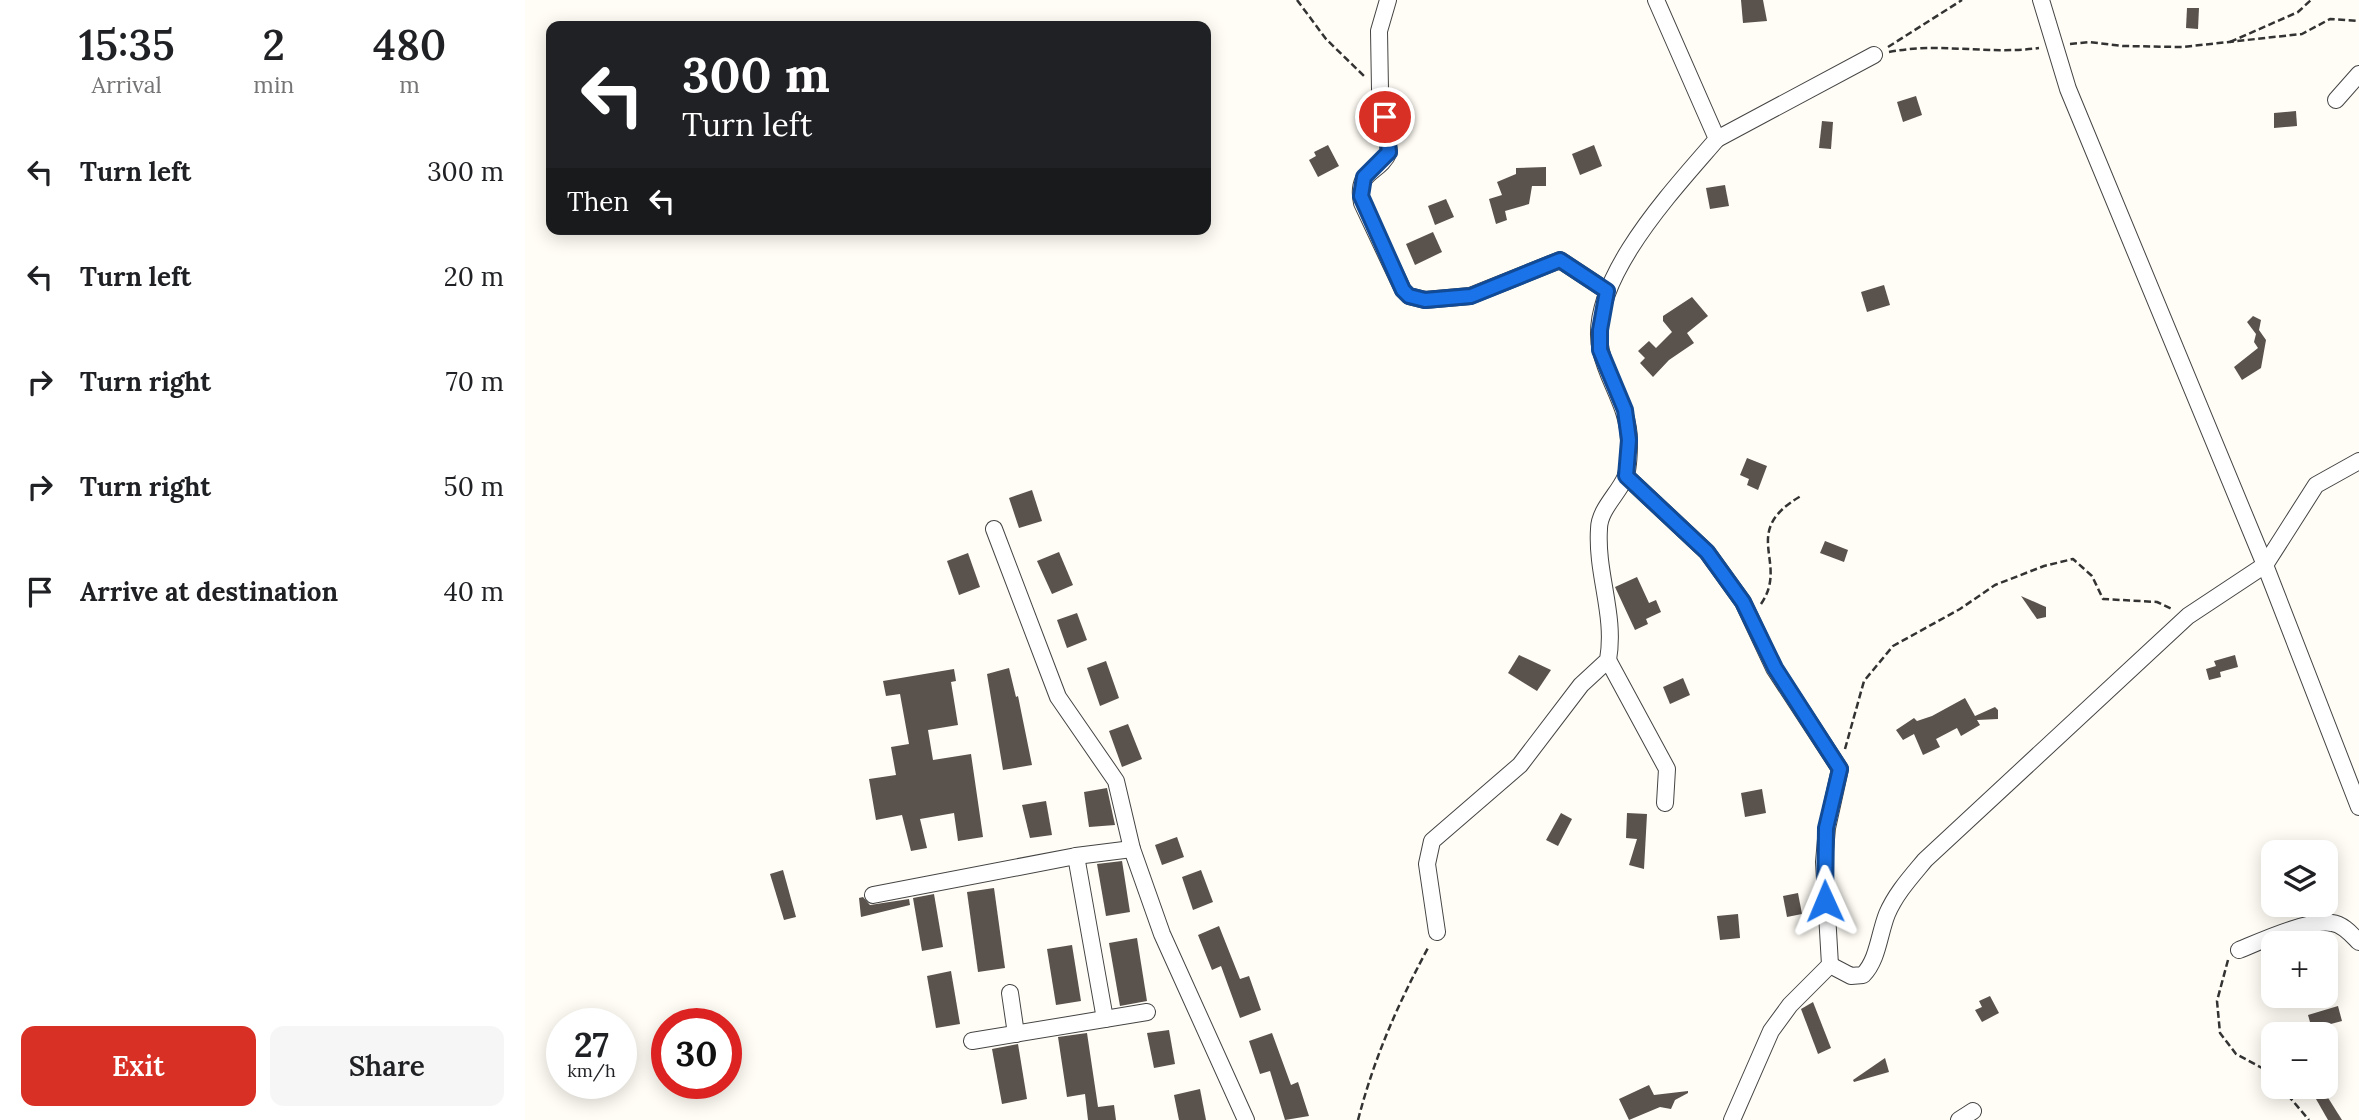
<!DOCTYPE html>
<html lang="en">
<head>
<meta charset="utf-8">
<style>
	body { margin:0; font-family:Lora,serif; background:#f6f6f6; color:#202124; height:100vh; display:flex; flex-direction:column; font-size:26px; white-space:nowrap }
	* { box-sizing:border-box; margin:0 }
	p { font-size:23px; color:#757577 }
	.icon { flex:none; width:38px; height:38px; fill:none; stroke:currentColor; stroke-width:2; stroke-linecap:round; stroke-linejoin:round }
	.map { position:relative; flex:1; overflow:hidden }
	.drawer { display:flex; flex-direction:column; background:#fff; width:525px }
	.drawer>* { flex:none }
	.hud { position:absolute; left:21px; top:21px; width:665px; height:214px; border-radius:14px; box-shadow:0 4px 18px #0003; background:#202124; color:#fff; overflow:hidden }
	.controls { position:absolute; left:1736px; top:840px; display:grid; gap:14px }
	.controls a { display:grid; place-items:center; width:77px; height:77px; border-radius:14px; background:#fff; box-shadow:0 4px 18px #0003; font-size:35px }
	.speed { position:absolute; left:21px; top:1008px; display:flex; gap:14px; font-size:35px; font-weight:700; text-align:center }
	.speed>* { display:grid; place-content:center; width:91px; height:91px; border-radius:50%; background:#fff; box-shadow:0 4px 18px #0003; line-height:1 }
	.speed small { font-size:18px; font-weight:400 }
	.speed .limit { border:10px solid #d22; background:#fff; color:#111 }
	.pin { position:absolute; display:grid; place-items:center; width:60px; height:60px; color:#fff; margin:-30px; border:4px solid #fff; border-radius:50%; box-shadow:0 2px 7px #0007 }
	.me { position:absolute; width:77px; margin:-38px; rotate:359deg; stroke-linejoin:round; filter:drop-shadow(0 0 5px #0008) }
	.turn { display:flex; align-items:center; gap:24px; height:147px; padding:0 21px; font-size:32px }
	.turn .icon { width:91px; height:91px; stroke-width:2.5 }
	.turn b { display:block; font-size:49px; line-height:60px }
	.then { display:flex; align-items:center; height:66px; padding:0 21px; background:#0003; gap:14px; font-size:26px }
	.eta { display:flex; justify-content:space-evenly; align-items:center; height:119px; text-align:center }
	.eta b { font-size:42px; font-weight:600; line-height:49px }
	.cta { display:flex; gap:14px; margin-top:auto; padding:14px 21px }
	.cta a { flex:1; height:80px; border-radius:14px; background:#d93025; color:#fff; font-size:28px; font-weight:600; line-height:80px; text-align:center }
	.cta a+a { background:#f6f6f6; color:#202124 }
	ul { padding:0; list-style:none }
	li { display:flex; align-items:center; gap:21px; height:105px; padding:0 21px }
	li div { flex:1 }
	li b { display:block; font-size:26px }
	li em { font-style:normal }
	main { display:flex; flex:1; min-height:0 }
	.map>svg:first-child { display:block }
	.building { fill:#5a524d }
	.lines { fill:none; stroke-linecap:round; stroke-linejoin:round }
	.minor-casing { stroke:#444; stroke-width:18 }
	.path { stroke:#333; stroke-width:2.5; stroke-dasharray:7 3.5; stroke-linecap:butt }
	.minor { stroke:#fff; stroke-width:16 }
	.route-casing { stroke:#114b97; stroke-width:18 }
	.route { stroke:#1a73e8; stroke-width:12 }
</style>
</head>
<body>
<main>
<section class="drawer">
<div class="eta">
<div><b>15:35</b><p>Arrival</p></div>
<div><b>2</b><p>min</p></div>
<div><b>480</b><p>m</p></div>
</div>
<ul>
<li><svg class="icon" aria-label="left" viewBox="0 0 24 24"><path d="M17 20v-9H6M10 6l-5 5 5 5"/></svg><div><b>Turn left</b></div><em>300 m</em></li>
<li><svg class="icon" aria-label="left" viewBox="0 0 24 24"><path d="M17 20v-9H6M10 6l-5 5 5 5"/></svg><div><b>Turn left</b></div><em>20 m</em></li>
<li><svg class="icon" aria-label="right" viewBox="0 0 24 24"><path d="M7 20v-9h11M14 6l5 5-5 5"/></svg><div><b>Turn right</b></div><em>70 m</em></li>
<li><svg class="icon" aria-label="right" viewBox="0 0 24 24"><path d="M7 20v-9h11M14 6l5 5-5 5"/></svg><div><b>Turn right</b></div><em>50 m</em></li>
<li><svg class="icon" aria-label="arrive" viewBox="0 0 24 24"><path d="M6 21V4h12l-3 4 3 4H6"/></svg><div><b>Arrive at destination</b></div><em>40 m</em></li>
</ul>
<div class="cta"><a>Exit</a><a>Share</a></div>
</section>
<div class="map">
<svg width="1834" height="1120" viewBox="0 0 1834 1120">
	<rect width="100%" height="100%" fill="#fffdf5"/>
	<g class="building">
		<path d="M1216 0H1238L1242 21 1218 23Z"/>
		<path d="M1662 8H1674L1673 29 1661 28Z"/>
		<path d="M1391 96 1397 115 1378 122 1372 102Z"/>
		<path d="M1771 111 1772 126 1749 128V113Z"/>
		<path d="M1297 121 1308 122 1306 149 1294 148Z"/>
		<path d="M803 145 814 166 793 177 784 160 791 156 789 152Z"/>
		<path d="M1069 145 1077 166 1055 175 1047 154Z"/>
		<path d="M1021 167V186H1007L1004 204 980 211 982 220 971 224 964 199 977 195 972 182 991 174V168Z"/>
		<path d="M1200 185 1204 206 1185 209 1181 188Z"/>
		<path d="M921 199 929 217 910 225 903 206Z"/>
		<path d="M908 232 917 252 890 265 881 244Z"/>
		<path d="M1359 285 1365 305 1342 312 1336 292Z"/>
		<path d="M1167 297 1183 316 1162 333 1169 343 1144 360 1128 377 1115 363 1120 358 1113 351 1124 341 1131 348 1147 332 1138 321V316Z"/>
		<path d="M1728 316 1736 320 1734 330 1741 340 1736 368 1717 380 1709 367 1733 348 1729 342 1731 334 1722 322Z"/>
		<path d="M1222 458 1242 466 1233 490 1222 485 1224 479 1215 475Z"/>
		<path d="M507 490 517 521 494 528 484 498Z"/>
		<path d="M1300 541 1323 550 1319 562 1295 553Z"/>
		<path d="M534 552 548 585 527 594 512 561Z"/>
		<path d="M443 553 455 587 434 595 422 561Z"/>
		<path d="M1112 577 1124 603 1131 600 1136 612 1121 619 1123 624 1110 630 1090 587Z"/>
		<path d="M1496 596 1521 607V617L1512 619Z"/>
		<path d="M552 613 562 640 542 648 532 620Z"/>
		<path d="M994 655 1026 670 1012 691 983 673Z"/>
		<path d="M1710 655 1713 667 1695 672 1696 677 1684 680 1681 669 1691 666 1689 661Z"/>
		<path d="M581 661 594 698 575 706 562 668Z"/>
		<path d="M484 668 491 697 493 696 507 765 478 770 462 674Z"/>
		<path d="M429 669 431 681 426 682 433 725 403 730 408 760 446 754 458 837 433 841 429 813 395 819 402 848 386 851 377 815 351 820 344 779 371 775 366 747 384 744 375 694 361 696 358 681Z"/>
		<path d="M1158 678 1165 695 1145 704 1138 687Z"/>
		<path d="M1440 698 1450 716 1470 707 1473 710V719L1452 720 1455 725 1436 736 1432 728 1411 739 1415 747 1398 755 1389 734 1378 740 1371 730 1389 718 1392 721 1407 716Z"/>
		<path d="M603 724 617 759 597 767 584 731Z"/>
		<path d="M582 788 590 825 564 827 559 792Z"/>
		<path d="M1237 789 1241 813 1220 817 1216 793Z"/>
		<path d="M521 801 527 835 505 838 497 805Z"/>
		<path d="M1036 813 1047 819 1033 846 1021 840Z"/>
		<path d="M1102 813 1122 814 1119 869 1104 865 1112 839 1101 838Z"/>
		<path d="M652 837 659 857 637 865 630 845Z"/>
		<path d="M597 861 605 912 581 916 572 864Z"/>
		<path d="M258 870 271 917 259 920 245 874Z"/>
		<path d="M676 870 688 902 668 910 657 877Z"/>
		<path d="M469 888 480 968 453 972 442 892Z"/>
		<path d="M1273 893 1277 914 1262 917 1258 896Z"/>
		<path d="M409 894 418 947 397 951 388 898Z"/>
		<path d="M338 897 345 905 384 899 385 905 336 917 334 898Z"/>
		<path d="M1213 914 1215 938 1195 940 1192 916Z"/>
		<path d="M694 926 715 979 724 976 736 1010 715 1018 696 966 687 970 673 935Z"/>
		<path d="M612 938 622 1001 595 1006 584 943Z"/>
		<path d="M547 945 556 1001 531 1005 522 949Z"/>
		<path d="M426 971 435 1024 411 1028 402 976Z"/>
		<path d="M1465 996 1474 1013 1457 1022 1450 1010 1457 1007 1454 1001Z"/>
		<path d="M1288 1002 1306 1048 1293 1054 1276 1009Z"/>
		<path d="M1813 1006 1817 1021 1787 1029 1783 1015Z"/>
		<path d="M644 1030 650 1064 629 1068 622 1033Z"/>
		<path d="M562 1033 573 1107 589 1105 591 1120H563L560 1094 542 1097 533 1037Z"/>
		<path d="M747 1033 766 1085 773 1082 784 1116 760 1120 745 1071 735 1074 724 1041Z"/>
		<path d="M493 1044 502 1099 477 1104 467 1049Z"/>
		<path d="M1360 1058 1364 1072 1329 1082 1328 1080Z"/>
		<path d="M1124 1085 1129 1095 1163 1091V1093L1150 1100 1146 1109 1135 1107 1104 1120 1094 1099Z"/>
		<path d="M675 1089 681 1120H654L649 1095Z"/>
		<path d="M1800 1093 1817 1120H1803L1791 1099Z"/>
	</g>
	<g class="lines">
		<g class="minor-casing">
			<g id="minor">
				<path d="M863 0 854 31 855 90 864 152C854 175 830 169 837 203L878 290 884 296 900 300 945 296 1035 260 1082 291"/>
				<path d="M1516 0 1543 89 1740 565 1834 807"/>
				<path d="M1811 100 1834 74"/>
				<path d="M1192 139 1349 55"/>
				<path d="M1101 476 1182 552 1218 602 1249 668 1315 769 1302 828 1299 862 1305 965 1265 1005 1246 1031 1207 1120"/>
				<path d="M469 529 533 697 591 781 607 849 637 934 721 1120"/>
				<path d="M1083 660 1142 769 1140 803"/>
				<path d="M551 856 580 1019"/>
				<path d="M348 895 551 856 607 849"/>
				<path d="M912 932 902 864 907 841 995 765 1056 685 1083 660C1091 615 1071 574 1074 529 1074 510 1093 494 1100 478 1104 468 1104 452 1104 441 1104 408 1083 382 1076 351 1059 283 1151 187 1192 139L1131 0"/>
				<path d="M1714 950C1736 941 1784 919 1807 923 1818 924 1827 935 1834 942"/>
				<path d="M1305 965 1326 976 1338 975C1353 960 1354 934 1362 914 1371 893 1386 877 1400 860L1663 616 1740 565 1791 485 1834 461"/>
				<path d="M485 993 491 1034"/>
				<path d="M447 1041 622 1012"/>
				<path d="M1434 1120 1448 1111"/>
			</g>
		</g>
		<g class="path">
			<path d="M772 0 801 39 839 76"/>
			<path d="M1705 42 1773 12 1786 0"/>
			<path d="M1545 44 1564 42 1598 46 1657 47 1777 34 1805 19 1834 21"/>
			<path d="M1363 47 1437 0"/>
			<path d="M1364 52C1414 42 1464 55 1514 48"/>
			<path d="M1236 604C1265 562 1213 532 1276 496"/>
			<path d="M1320 749 1339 681 1368 646 1435 609 1470 585 1519 566 1548 559 1567 576 1578 599 1632 602 1647 609"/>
			<path d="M1703 960 1692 1001 1695 1033 1711 1054 1737 1068 1748 1079"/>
			<path d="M1756 1087 1784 1120"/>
			<path d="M833 1120C850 1055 873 1004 904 946"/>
		</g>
		<use href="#minor" class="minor"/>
	</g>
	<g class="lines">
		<g class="route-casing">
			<path id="route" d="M860 117 864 152 839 177 836 196 878 290 884 296 900 300 946 296 1035 260 1082 291 1075 330V350L1100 410 1104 440 1101 476 1182 552 1218 602 1250 668 1315 769 1301 828 1300 901"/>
		</g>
		<use href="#route" class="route"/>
	</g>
</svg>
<div class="controls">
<a><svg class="icon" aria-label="layers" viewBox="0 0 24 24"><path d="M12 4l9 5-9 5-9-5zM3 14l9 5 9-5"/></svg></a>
<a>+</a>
<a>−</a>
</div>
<div class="speed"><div>27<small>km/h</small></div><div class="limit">30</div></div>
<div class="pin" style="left:860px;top:117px;background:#d93025"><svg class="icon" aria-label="arrive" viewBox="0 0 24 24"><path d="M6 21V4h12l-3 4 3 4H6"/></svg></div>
<svg class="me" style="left:1300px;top:901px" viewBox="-20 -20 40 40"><path d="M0-17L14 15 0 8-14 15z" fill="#1a73e8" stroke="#fff" stroke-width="4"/></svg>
<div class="hud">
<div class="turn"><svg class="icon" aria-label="left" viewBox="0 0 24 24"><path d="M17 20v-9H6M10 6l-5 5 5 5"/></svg><div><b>300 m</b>Turn left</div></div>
<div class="then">Then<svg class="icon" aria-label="left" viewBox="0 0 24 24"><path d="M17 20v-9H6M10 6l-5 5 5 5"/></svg></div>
</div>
</div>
</main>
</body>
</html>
